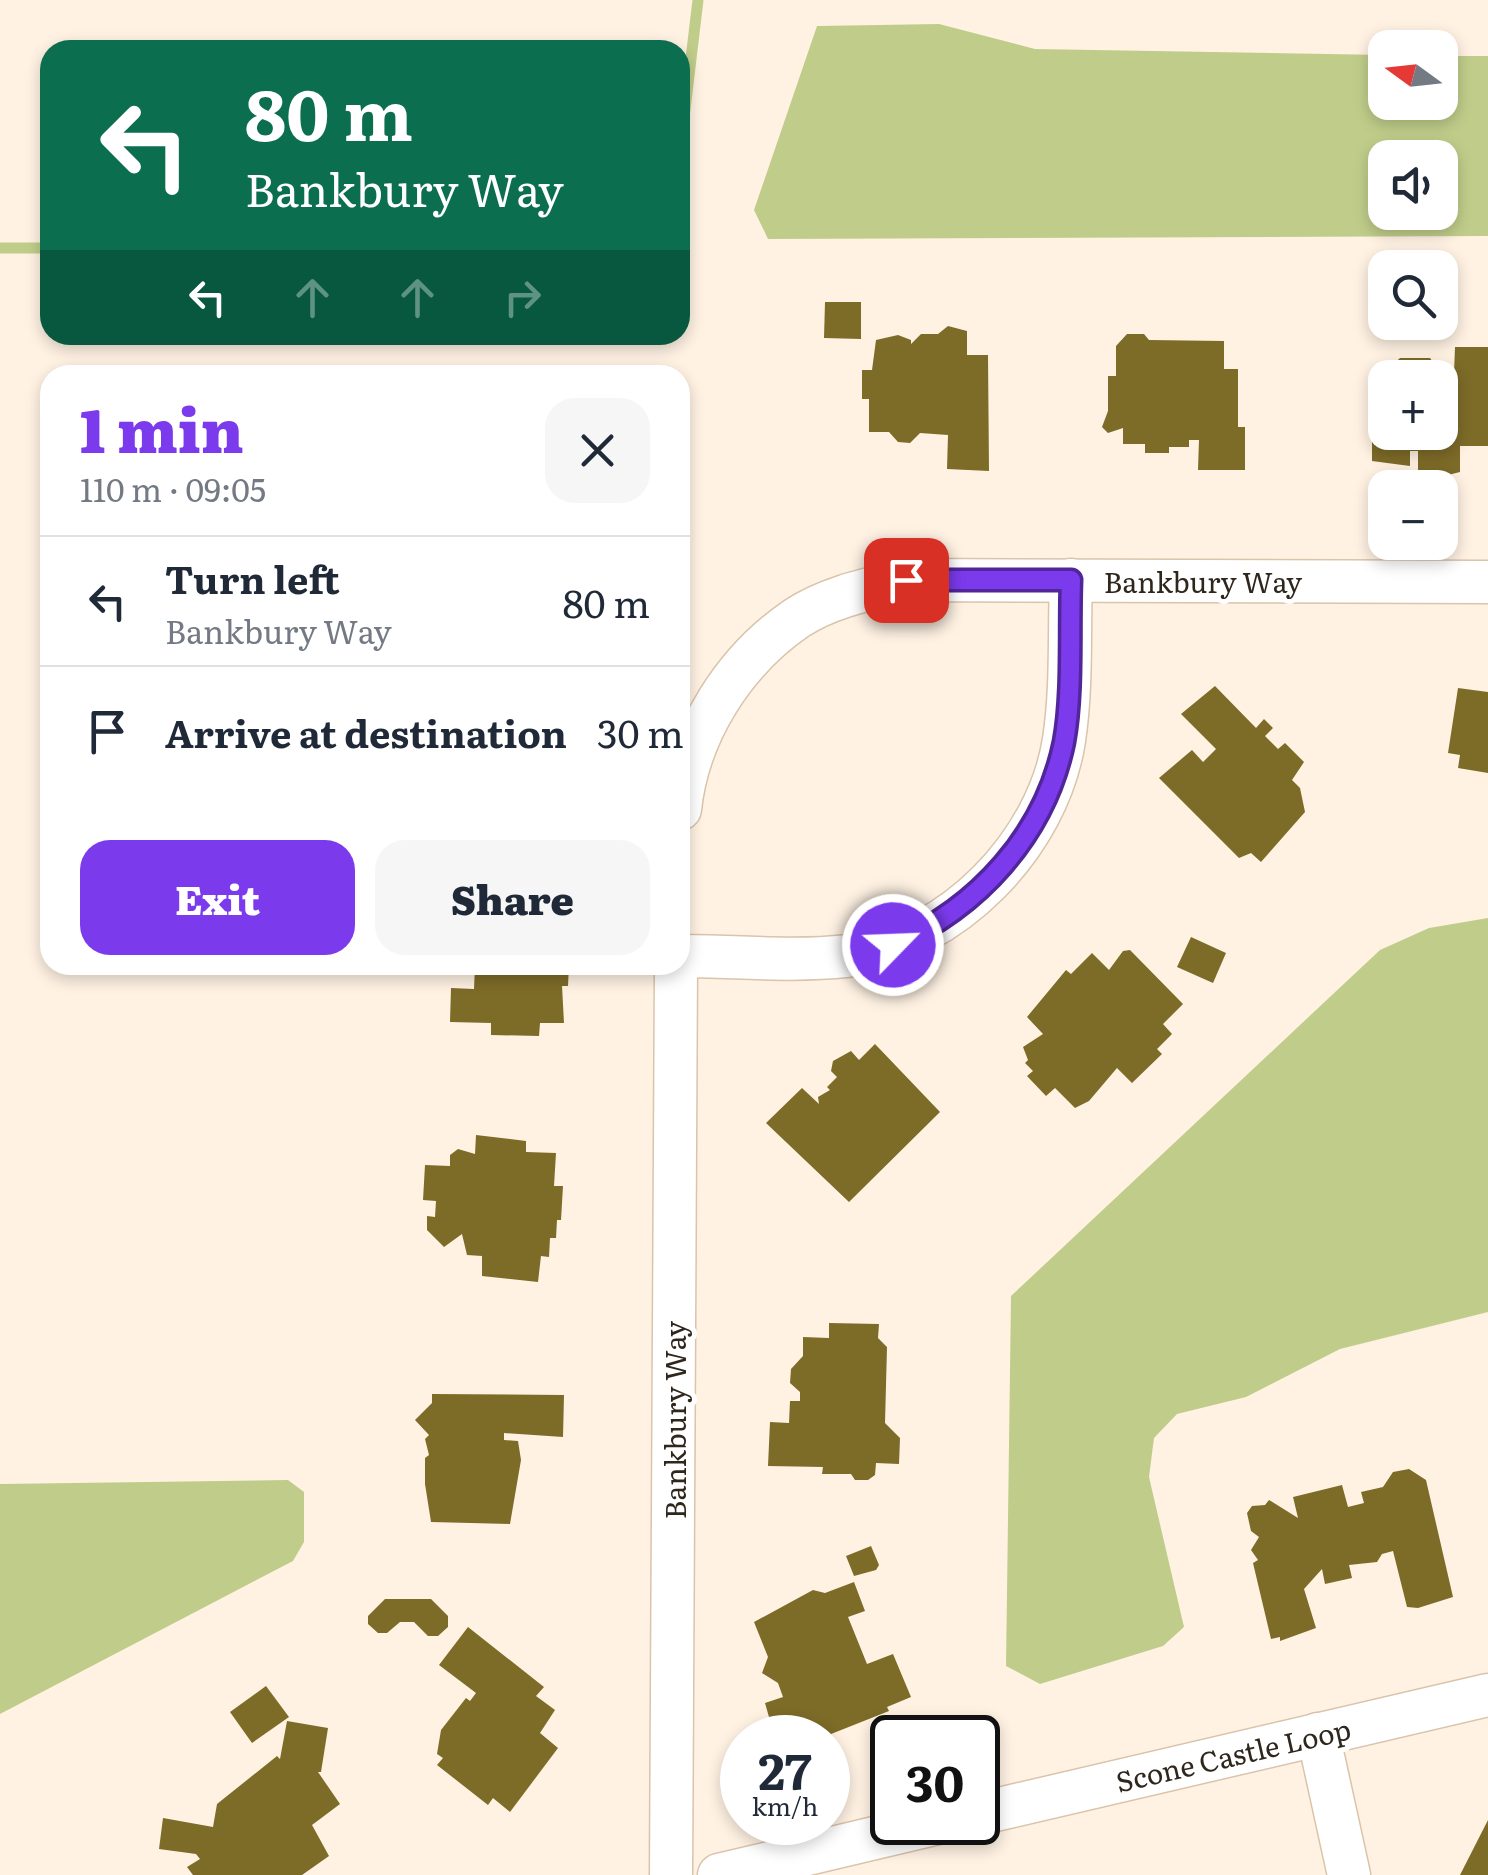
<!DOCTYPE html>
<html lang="en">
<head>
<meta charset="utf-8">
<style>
	body { margin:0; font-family:Literata,serif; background:#f6f6f7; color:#1f2937; height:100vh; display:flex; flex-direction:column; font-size:38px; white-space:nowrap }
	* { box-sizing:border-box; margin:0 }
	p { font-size:32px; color:#747a83 }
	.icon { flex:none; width:55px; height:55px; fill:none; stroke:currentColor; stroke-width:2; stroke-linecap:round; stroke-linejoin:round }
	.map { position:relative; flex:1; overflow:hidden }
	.side { position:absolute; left:40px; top:365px; width:650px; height:610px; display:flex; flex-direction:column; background:#fff; border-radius:30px; box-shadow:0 5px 15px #0003 }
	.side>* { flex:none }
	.top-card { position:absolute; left:40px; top:40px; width:650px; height:305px; border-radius:30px; box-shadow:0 5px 15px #0003; background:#0b6e4f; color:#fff; overflow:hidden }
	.needle { width:65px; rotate:285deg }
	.controls { position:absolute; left:1368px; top:30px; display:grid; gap:20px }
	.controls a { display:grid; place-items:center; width:90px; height:90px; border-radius:20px; background:#fff; box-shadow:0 5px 15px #0003; font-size:50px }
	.speed { position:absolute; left:720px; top:1715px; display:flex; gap:20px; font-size:50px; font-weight:700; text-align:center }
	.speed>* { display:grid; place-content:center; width:130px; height:130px; border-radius:50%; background:#fff; box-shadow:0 5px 15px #0003; line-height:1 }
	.speed small { font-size:25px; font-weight:400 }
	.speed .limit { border:5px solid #111; border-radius:15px; background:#fff; color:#111 }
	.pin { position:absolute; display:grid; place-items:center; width:85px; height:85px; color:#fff; margin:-42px; border-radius:20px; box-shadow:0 5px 15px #0006 }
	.me { position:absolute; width:110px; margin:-55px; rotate:66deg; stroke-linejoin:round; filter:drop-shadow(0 0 8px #0008) }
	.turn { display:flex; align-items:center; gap:35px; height:210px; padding:0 40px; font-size:45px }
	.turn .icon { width:130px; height:130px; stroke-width:2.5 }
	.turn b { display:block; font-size:70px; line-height:85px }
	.lanes { display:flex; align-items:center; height:95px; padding:0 40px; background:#0003; justify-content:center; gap:50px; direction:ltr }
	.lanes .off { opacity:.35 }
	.round { display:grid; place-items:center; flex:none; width:105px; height:105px; border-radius:30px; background:#f6f6f7 }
	.overview { display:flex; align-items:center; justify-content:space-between; height:170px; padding:0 40px }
	h1 { font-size:60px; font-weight:800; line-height:75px; color:#7c3aed }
	.primary-button { display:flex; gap:20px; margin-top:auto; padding:20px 40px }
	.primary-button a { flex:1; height:115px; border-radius:30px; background:#7c3aed; color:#fff; font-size:40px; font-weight:800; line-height:115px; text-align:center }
	.primary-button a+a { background:#f6f6f7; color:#1f2937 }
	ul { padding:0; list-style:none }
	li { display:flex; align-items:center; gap:30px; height:130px; padding:0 40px; border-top:2px solid #e0e1e3 }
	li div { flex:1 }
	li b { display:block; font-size:38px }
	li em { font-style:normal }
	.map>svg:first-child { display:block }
	.water { fill:#c0cd8a; fill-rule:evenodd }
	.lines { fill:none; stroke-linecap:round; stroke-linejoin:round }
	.stream { stroke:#c0cd8a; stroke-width:11 }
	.building { fill:#7d6b28; fill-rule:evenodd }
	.minor-casing { stroke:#d9c4ac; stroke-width:45 }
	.minor { stroke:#fff; stroke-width:42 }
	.route-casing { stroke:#51269a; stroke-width:25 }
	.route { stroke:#7c3aed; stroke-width:18 }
	.labels { text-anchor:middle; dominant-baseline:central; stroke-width:10; stroke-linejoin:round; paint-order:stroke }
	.street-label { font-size:28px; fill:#2f271d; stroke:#fff }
</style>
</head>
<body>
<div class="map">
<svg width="1488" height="1875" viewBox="0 0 1488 1875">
	<rect width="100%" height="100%" fill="#fff2e3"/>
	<g class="water">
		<path d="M939 24 1035 49 1385 55V102H1440V56H1488V236L768 239 754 210 817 26ZM1385 158H1440V212H1385Z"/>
		<path d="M1488 918V1312L1340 1349 1246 1397 1177 1414 1154 1438 1149 1477 1184 1627 1163 1646 1040 1684 1006 1666 1011 1296 1380 950 1429 928Z"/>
		<path d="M288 1480 304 1492V1542L293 1561 0 1714V1484Z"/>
	</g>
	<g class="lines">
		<g class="stream">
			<path d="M680 151 698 0"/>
			<path d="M0 248H50"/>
		</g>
	</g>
	<g class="building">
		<path d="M825 302H861V339L824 338Z"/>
		<path d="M948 326 967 331V355H988L989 471 947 469 948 435 920 433 910 443 898 442 889 432H869V399H862V370H872L876 340 898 335 911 340V344L921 334H938Z"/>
		<path d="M1127 334H1144L1149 340 1224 341V369H1238V427H1245V470H1198L1199 440H1189V447H1169V453H1145V444H1123V428L1108 433 1102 427 1108 411V376H1116V346Z"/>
		<path d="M1455 347H1488V446H1460V472L1448 475 1418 472V451H1410V466L1372 461V369H1388L1400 358H1430L1441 373H1454ZM1385 378H1440V432H1385Z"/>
		<path d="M1215 686 1256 728 1264 719 1273 728 1265 736 1278 749 1285 743 1304 762 1292 780 1300 788 1305 812 1261 862 1251 853 1239 858 1159 778 1192 750 1203 762 1216 749 1181 714Z"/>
		<path d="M1458 688 1488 692V773L1458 768 1460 755 1448 753Z"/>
		<path d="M1191 937 1226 953 1213 983 1177 967Z"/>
		<path d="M1130 950 1183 1004 1163 1024 1172 1034 1157 1049 1162 1054 1132 1083 1117 1068 1089 1101 1075 1108 1055 1088 1046 1096 1027 1076 1033 1071 1025 1063 1028 1060 1023 1047 1043 1034 1027 1017 1066 970 1071 974 1092 953 1109 970 1123 951Z"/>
		<path d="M475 965H569L568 986H562L564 1023H540L539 1036 491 1035V1023L450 1022 451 988 474 989Z"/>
		<path d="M875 1044 940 1112 849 1202 766 1123 802 1088 819 1104 818 1097 830 1090 827 1087 837 1077 831 1071 833 1061 851 1051 859 1060Z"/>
		<path d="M476 1135 526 1141V1152L556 1153 554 1186H563L561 1220H557L556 1238H550L549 1257 541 1256 538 1282 482 1276V1256L467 1255 462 1234 444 1247 427 1230V1216L435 1217 436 1201 423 1200 425 1165 450 1166V1155L458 1149 475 1154Z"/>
		<path d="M829 1323 879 1324 878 1338 887 1347 885 1423 900 1438 899 1464 876 1463 875 1475 868 1480H855L851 1474H822L823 1467 768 1466 770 1422 789 1423 790 1401H800V1392L790 1383 791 1369 803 1356V1337L829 1338Z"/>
		<path d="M432 1394 564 1395 563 1437 504 1433V1440L518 1441 521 1460 510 1524 431 1522 425 1484V1458L429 1455 425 1439 429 1435 415 1420 432 1403Z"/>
		<path d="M1409 1469 1426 1480 1453 1597 1418 1608 1407 1607 1393 1551 1382 1554 1377 1562 1349 1565 1352 1578 1325 1584 1322 1569 1304 1589 1316 1628 1280 1641V1637L1271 1639 1253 1563 1258 1560 1251 1550 1259 1537 1251 1531 1247 1513 1252 1506 1265 1505 1269 1500 1298 1518 1293 1497 1342 1485 1348 1507 1364 1503 1361 1492 1383 1487 1393 1472Z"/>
		<path d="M871 1546 879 1565 876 1570 854 1576 846 1556Z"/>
		<path d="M854 1582 865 1611 848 1617 867 1664 893 1654 911 1697 887 1707 889 1711 821 1738H775L765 1703 783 1697 778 1683 762 1673 768 1657 754 1622 813 1590 825 1593Z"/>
		<path d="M385 1599H431L448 1616V1627L438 1636H428L414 1622H400L387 1633H378L368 1624V1616Z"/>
		<path d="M468 1627 544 1687 536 1696 555 1710 540 1733 558 1748 510 1812 493 1798 488 1805 437 1765 443 1758 437 1754 441 1730 466 1698 470 1701 476 1693 439 1665Z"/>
		<path d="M266 1686 289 1717 252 1743 230 1712Z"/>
		<path d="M287 1721 328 1728 321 1772H318L340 1804 312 1825 329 1856 302 1875H193L187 1867 200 1859 196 1854 159 1849 163 1818 213 1827 217 1804 277 1756 280 1759Z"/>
		<path d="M1488 1820V1875H1460Z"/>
	</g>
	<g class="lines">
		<g class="minor-casing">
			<g id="minor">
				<path d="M680 809C688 733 734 661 797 618 829 597 869 589 906 580L1488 582"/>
				<path d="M680 956C734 956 793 962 847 956 952 943 1048 844 1064 740 1072 688 1069 632 1071 580"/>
				<path d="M1318 1734 1349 1875"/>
				<path d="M978 1814 1488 1695"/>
				<path d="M671 1875 676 965"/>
				<path d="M719 1875 942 1822"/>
			</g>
		</g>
		<use href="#minor" class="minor"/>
	</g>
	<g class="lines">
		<g class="route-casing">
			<path id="route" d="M893 945C978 908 1045 835 1064 742 1073 693 1069 630 1071 580H906"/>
		</g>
		<use href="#route" class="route"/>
	</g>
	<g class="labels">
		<g class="street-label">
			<text x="1203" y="581">Bankbury Way</text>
			<text transform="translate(674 1420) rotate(-90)">Bankbury Way</text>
			<text transform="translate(1233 1754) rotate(-13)">Scone Castle Loop</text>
		</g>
	</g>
</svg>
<div class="controls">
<a><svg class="needle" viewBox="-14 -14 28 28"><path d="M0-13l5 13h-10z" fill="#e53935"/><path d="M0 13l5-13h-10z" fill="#747a83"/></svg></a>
<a><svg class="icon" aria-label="sound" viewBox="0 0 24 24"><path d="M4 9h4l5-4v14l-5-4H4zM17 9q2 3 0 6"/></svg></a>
<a><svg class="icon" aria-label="search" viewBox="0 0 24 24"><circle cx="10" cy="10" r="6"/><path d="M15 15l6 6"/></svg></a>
<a>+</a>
<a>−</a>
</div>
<div class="speed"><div>27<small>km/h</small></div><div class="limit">30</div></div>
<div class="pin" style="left:906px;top:580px;background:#d93025"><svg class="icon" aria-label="arrive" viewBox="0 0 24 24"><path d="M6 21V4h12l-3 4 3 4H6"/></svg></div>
<svg class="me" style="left:893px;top:945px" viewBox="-20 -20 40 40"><circle r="17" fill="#7c3aed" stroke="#fff" stroke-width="3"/><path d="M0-11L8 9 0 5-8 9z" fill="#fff"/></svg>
<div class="top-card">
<div class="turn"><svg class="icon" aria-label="left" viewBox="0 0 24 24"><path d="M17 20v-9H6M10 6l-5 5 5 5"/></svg><div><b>80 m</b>Bankbury Way</div></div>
<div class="lanes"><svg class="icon" aria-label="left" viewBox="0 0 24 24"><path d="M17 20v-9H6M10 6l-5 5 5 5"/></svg><svg class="icon off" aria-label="ahead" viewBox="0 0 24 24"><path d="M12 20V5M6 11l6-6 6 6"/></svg><svg class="icon off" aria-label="ahead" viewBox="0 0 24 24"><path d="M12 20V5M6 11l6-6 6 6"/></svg><svg class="icon off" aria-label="right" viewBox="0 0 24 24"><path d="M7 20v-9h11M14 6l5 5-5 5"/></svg></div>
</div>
<section class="side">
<div class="overview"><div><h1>1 min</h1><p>110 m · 09:05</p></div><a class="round"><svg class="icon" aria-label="close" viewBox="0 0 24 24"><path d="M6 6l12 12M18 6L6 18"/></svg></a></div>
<ul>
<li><svg class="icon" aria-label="left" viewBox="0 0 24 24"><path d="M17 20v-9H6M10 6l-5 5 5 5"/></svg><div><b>Turn left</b><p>Bankbury Way</p></div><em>80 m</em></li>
<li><svg class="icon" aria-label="arrive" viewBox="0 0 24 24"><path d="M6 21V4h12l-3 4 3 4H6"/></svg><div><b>Arrive at destination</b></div><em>30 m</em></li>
</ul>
<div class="primary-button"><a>Exit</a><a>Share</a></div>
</section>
</div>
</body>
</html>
